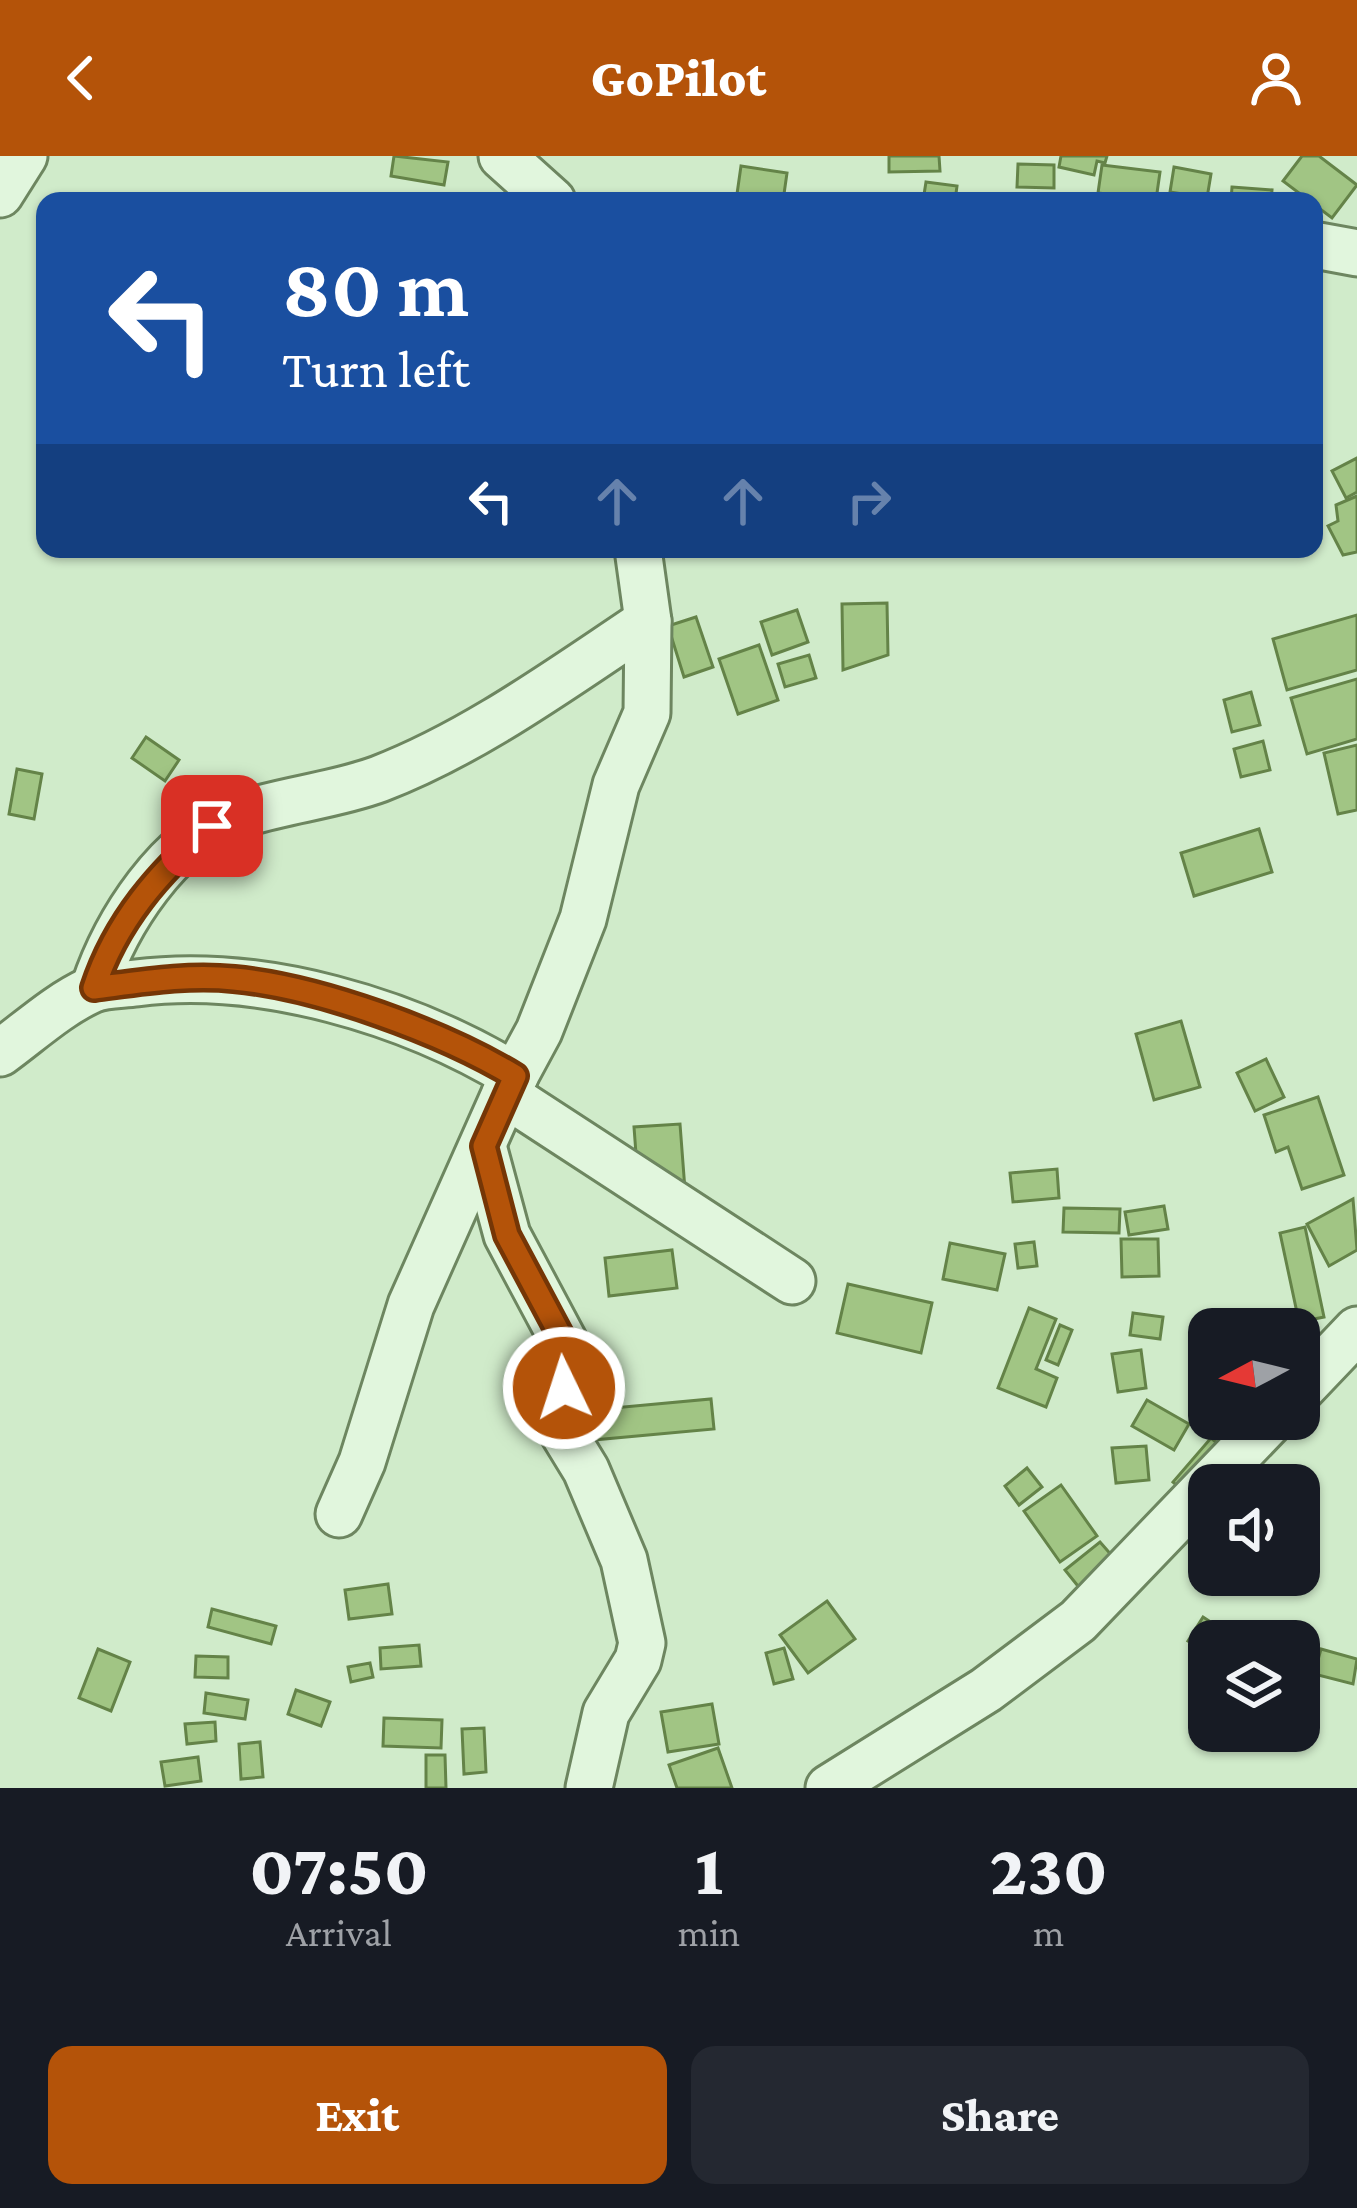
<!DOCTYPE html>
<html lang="en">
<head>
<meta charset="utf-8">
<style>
	body { margin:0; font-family:"Crimson Pro",serif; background:#242831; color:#f1f3f6; height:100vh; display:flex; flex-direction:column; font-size:45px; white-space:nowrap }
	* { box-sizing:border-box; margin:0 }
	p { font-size:39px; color:#9ea1a6 }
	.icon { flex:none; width:66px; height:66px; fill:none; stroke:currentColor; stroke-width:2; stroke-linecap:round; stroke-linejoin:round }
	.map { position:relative; height:1632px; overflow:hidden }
	.side { display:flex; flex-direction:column; background:#171b24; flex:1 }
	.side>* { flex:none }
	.banner { position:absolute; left:36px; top:36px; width:1287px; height:366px; border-radius:24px; box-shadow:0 3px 9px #0004; background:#1a4fa0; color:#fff; overflow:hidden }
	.needle { width:78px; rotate:263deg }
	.controls { position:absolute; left:1188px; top:1152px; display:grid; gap:24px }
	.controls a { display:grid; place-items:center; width:132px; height:132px; border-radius:24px; background:#171b24; box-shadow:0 3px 9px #0004; font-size:60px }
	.pin { position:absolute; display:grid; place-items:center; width:102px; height:102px; color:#fff; margin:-51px; border-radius:24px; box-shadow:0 6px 18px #0006 }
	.me { position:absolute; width:132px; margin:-66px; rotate:356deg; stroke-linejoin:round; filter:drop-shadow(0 0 9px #0008) }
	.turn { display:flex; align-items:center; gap:42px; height:252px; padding:0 48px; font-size:54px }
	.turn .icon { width:156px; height:156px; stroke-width:2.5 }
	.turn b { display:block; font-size:84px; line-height:102px }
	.lanes { display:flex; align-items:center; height:114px; padding:0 48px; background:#0003; justify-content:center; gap:60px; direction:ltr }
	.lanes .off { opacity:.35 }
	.eta { display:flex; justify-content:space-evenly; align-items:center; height:204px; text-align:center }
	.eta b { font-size:72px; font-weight:800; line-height:84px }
	.primary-button { display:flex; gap:24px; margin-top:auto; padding:24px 48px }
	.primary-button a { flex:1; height:138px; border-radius:24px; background:#b45309; color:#fff; font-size:48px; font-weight:800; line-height:138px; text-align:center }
	.primary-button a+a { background:#242831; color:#f1f3f6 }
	header { display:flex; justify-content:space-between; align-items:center; height:156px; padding:0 48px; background:#b45309; color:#fff; font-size:54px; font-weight:800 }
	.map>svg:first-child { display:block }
	.building { fill:#a1c584; stroke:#648348; stroke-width:3 }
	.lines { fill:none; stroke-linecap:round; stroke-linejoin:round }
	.minor-casing { stroke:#6d8660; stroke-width:51 }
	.minor { stroke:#e1f6dd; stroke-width:45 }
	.route-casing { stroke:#753606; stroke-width:30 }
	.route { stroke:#b45309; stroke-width:21 }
</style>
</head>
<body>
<header><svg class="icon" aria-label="back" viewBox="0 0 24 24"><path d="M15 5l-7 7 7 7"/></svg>GoPilot<svg class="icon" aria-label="person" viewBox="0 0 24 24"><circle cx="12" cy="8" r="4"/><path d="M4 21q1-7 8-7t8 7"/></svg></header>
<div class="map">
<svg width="1357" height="1632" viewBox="0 0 1357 1632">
	<rect width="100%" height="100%" fill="#d0ebca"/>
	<g class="building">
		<path d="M394 0 448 6 444 29 391 20Z"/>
		<path d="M889 0H939L940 15 889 16Z"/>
		<path d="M1061 0H1107L1105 7 1097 5 1094 19 1059 11Z"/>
		<path d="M1302 0H1319L1357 29 1332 62 1283 25Z"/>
		<path d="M1018 8 1054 9V32L1017 31Z"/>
		<path d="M1102 9 1160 16 1156 44 1098 37Z"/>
		<path d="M741 10 787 17 783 45H736Z"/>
		<path d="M1174 11 1211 18 1207 42 1170 36Z"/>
		<path d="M926 26 957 30 955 45H923Z"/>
		<path d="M1232 31 1272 34 1271 45H1231Z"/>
		<path d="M1357 302V336L1346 342 1332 315Z"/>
		<path d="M1357 340V396L1343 399 1328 370 1338 365 1336 349Z"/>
		<path d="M887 447 888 499 843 514 842 448Z"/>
		<path d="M797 454 808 486 772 499 761 466Z"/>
		<path d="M1357 459V514L1287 534 1273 483Z"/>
		<path d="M696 461 713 511 684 521 668 470Z"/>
		<path d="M759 489 778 544 738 558 719 503Z"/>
		<path d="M809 499 816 522 785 531 778 508Z"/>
		<path d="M1357 523V583L1307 598 1291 542Z"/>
		<path d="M1251 536 1260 569 1232 576 1224 544Z"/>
		<path d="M146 581 179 604 165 625 132 602Z"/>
		<path d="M1263 585 1270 614 1241 621 1234 593Z"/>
		<path d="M1357 589V654L1338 658 1324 597Z"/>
		<path d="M17 613 42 618 34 663 9 658Z"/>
		<path d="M1259 673 1272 716 1194 740 1181 697Z"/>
		<path d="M1181 865 1200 931 1154 944 1136 878Z"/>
		<path d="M1266 903 1284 941 1255 955 1237 917Z"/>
		<path d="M1318 941 1344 1019 1302 1033 1288 991 1276 996 1264 959Z"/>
		<path d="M680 968 685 1034 639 1038 634 971Z"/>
		<path d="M1057 1013 1059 1042 1013 1046 1010 1017Z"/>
		<path d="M1353 1043 1357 1094 1329 1110 1307 1068Z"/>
		<path d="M1164 1050 1168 1073 1129 1079 1125 1056Z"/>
		<path d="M1064 1052 1120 1053 1119 1077 1063 1076Z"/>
		<path d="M1305 1071 1324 1161 1299 1166 1280 1077Z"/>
		<path d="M1121 1083H1158L1159 1120 1122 1121Z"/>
		<path d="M1034 1086 1037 1110 1018 1112 1015 1088Z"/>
		<path d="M950 1087 1005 1098 997 1134 943 1123Z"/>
		<path d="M672 1094 677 1132 609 1140 605 1102Z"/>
		<path d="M848 1128 932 1147 921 1197 837 1177Z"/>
		<path d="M1029 1152 1056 1163 1036 1213 1057 1222 1046 1251 998 1232Z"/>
		<path d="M1133 1157 1163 1161 1160 1183 1130 1179Z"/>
		<path d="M1060 1169 1072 1174 1058 1209 1046 1204Z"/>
		<path d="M1141 1194 1146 1232 1118 1236 1112 1198Z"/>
		<path d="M711 1243 714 1273 582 1285 580 1255Z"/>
		<path d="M1147 1244 1189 1268 1174 1294 1132 1270Z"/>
		<path d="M1211 1282 1230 1298 1191 1342 1173 1326Z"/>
		<path d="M1146 1290 1149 1324 1116 1327 1112 1292Z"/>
		<path d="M1027 1312 1042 1331 1019 1349 1005 1330Z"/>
		<path d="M1061 1329 1097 1380 1060 1406 1024 1355Z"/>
		<path d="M1100 1386 1121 1410 1086 1440 1065 1414Z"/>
		<path d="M388 1428 392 1458 349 1463 345 1434Z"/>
		<path d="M827 1445 855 1483 808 1517 780 1479Z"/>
		<path d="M212 1453 276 1470 271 1488 208 1471Z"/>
		<path d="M1203 1461 1238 1484V1485H1209V1498L1188 1485Z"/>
		<path d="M419 1489 421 1510 381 1513 380 1492Z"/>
		<path d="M784 1492 793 1523 774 1528 766 1497Z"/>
		<path d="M98 1493 130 1506 111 1555 79 1542Z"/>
		<path d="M1321 1493 1357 1503 1353 1528 1314 1518Z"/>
		<path d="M196 1500 228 1501V1522L195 1521Z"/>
		<path d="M370 1507 373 1521 351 1526 348 1511Z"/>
		<path d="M296 1534 330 1546 321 1570 288 1558Z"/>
		<path d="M206 1537 248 1544 245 1563 204 1557Z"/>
		<path d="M712 1548 719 1588 668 1596 661 1556Z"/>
		<path d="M384 1562 442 1564 441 1592 383 1590Z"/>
		<path d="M215 1566 216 1585 187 1588 185 1568Z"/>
		<path d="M484 1572 486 1616 464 1618 462 1573Z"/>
		<path d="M260 1586 263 1621 241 1623 239 1588Z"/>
		<path d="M718 1592 732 1632H677L669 1609Z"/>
		<path d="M426 1599H445L446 1632H426Z"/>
		<path d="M198 1601 201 1625 165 1630 161 1606Z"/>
	</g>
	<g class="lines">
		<g class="minor-casing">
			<g id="minor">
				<path d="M502 0 552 45"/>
				<path d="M0 38 24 0"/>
				<path d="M1314 89 1357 97"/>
				<path d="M94 832C116 766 168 684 236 660 282 644 333 640 379 623 475 586 562 522 648 465"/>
				<path d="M0 897C29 876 58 849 91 834 104 828 122 829 136 827 261 811 408 855 515 920"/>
				<path d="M505 938 792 1125"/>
				<path d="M483 990 507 1079 570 1197 564 1278 586 1314 624 1404 642 1487 638 1504 606 1557 589 1632"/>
				<path d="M1299 1235 1357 1174"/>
				<path d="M339 1358 362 1306 411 1149 505 938 539 875 583 763 616 629 647 557 648 465 638 393"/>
				<path d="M829 1632 986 1534 1078 1465 1272 1263"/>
			</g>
		</g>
		<use href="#minor" class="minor"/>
	</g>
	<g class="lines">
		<g class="route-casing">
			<path id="route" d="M212 670C159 716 116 765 94 832 141 826 188 818 234 823 319 831 442 876 515 920L484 990 507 1079 570 1197 564 1232"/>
		</g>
		<use href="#route" class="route"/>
	</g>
</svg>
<div class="controls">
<a><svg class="needle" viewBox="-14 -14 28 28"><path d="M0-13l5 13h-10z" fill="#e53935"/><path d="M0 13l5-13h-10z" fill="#9ea1a6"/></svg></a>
<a><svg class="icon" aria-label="sound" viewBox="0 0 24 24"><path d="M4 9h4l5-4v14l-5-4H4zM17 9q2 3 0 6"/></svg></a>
<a><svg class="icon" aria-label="layers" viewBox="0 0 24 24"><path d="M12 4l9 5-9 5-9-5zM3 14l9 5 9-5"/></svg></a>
</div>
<div class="pin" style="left:212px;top:670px;background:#d93025"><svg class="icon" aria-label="arrive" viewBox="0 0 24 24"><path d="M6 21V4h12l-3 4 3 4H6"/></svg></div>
<svg class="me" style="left:564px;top:1232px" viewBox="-20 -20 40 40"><circle r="17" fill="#b45309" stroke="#fff" stroke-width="3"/><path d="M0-11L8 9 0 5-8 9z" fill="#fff"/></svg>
<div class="banner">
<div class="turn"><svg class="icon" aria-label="left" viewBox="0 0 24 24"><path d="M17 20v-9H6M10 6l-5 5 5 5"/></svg><div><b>80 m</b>Turn left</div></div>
<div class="lanes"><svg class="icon" aria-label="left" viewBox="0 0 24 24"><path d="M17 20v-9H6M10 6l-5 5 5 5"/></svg><svg class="icon off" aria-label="ahead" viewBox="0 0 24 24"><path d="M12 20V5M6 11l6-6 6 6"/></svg><svg class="icon off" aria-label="ahead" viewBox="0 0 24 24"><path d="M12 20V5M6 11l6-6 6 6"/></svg><svg class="icon off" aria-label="right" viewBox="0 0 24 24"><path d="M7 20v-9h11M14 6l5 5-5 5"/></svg></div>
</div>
</div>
<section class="side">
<div class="eta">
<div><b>07:50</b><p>Arrival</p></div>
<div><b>1</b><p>min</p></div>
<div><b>230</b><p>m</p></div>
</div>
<div class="primary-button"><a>Exit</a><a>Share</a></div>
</section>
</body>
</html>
